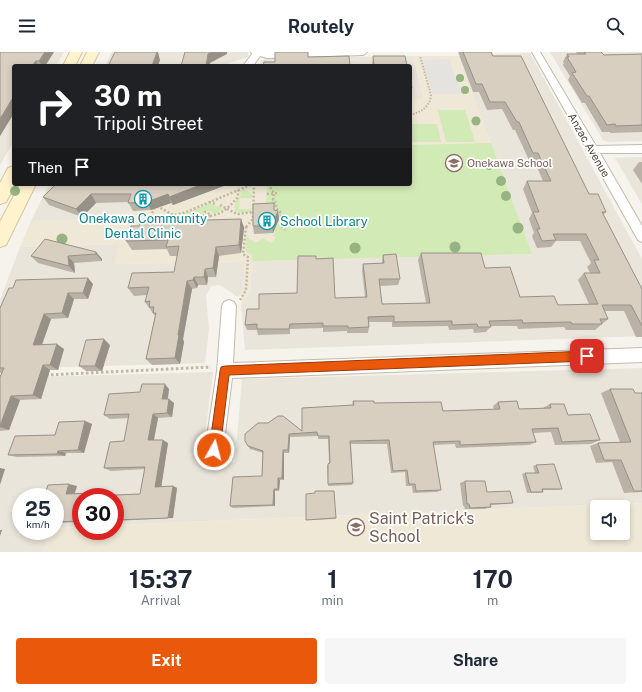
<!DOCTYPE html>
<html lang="en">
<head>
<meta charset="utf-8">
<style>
	body { margin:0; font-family:"Public Sans",sans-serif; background:#f6f6f7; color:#1f2937; height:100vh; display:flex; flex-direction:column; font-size:15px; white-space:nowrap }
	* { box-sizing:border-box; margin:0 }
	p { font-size:13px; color:#747a83 }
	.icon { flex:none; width:22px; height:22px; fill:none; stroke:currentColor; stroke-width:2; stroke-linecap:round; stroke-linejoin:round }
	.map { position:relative; height:500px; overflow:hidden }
	.drawer { display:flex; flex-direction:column; background:#fff; flex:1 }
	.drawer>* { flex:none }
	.hud { position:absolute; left:12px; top:12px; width:400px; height:122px; border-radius:4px; box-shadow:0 2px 6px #0003; background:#202124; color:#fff; overflow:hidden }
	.buttons { position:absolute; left:590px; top:448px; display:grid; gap:8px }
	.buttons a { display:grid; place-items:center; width:40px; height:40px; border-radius:4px; background:#fff; box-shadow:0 2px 6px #0003; font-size:20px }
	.speed { position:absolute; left:12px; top:436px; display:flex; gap:8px; font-size:20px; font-weight:700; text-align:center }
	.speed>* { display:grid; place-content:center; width:52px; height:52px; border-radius:50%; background:#fff; box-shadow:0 2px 6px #0003; line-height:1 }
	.speed small { font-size:10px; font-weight:400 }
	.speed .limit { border:6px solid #d22; background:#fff; color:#111 }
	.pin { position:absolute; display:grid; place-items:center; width:34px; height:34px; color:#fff; margin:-17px; border-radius:8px; box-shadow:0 2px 6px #0006 }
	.me { position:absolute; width:44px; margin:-22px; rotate:7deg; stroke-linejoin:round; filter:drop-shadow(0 0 3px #0008) }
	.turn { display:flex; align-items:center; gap:14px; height:84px; padding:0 16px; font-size:18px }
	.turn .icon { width:52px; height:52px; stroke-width:2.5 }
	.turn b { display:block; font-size:28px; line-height:34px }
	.then { display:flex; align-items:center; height:38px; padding:0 16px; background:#0003; gap:8px; font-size:15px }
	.eta { display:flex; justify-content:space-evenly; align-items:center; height:68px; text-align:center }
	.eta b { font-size:24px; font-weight:700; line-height:28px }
	.cta { display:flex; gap:8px; margin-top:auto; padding:8px 16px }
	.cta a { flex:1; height:46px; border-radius:4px; background:#ea580c; color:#fff; font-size:16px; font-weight:700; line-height:46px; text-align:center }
	.cta a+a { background:#f6f6f7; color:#1f2937 }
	header { display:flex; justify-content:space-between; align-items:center; height:52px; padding:0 16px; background:#fff; font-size:18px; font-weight:700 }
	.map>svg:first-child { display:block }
	.residential { fill:#eae5da }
	.education { fill:#efe8d6; fill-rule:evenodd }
	.green { fill:#d2eab5 }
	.parking { fill:#e5e3e0 }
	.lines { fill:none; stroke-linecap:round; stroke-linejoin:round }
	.street-casing { stroke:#c2bbae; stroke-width:2 }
	.secondary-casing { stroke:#d6c79b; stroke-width:2 }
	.path-far2 { stroke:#c4b79f; stroke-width:2; stroke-dasharray:1.5 1.5; stroke-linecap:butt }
	.path-far1 { stroke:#c4b79f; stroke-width:2.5; stroke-dasharray:2 2; stroke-linecap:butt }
	.path { stroke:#c4b79f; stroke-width:3; stroke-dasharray:2.5 2.5; stroke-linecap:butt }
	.street { fill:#fff; fill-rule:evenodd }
	.secondary { fill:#fff3cd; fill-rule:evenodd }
	.tree { fill:#97b381 }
	.wall { fill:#bab2a6 }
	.shaded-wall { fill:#979187 }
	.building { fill:#d8cfc1; stroke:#979187 }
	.route { fill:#ea580c; stroke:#983908 }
	.labels { text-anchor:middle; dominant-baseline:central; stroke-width:3.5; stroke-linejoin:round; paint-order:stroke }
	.far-street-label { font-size:11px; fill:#4b4439; stroke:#fff }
	.far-education-label { font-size:11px; fill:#785e54; stroke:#fff; text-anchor:start }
	.culture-label { font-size:13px; fill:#0d838f; stroke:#fff }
	.near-education-label { font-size:16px; fill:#785e54; stroke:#fff; text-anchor:start }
</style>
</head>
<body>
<header><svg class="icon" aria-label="menu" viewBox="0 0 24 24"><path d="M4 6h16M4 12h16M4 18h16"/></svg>Routely<svg class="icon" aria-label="search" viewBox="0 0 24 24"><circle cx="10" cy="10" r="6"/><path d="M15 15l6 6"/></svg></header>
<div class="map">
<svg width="642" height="500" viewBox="0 0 642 500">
	<rect width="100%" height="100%" fill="#f6f3ec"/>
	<g class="residential">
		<path d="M0 0H64L56 14H14V89L0 113Z"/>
		<path d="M112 0H248V5L229 11 226 14H105Z"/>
		<path d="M550 0H642V89L608 90 603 88Z"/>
		<path d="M530 1 642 207V284L245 298 241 253 250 240 252 209 532 202 458 4Z"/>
		<path d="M413 4 424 47H410V14H260L261 8 268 6Z"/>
		<path d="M642 105V152L615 106Z"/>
		<path d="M49 132H137L127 168 31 169Z"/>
		<path d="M120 192 115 212 245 210 243 239 238 245 220 233 211 234 206 244 209 277 205 311 0 317V248L20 195Z"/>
		<path d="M642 316V451L115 473V445H81V475L55 476V445H21V479H49L43 500H0V326L213 320 201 414 235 410 242 327Z"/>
	</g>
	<g class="education">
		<path d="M413 4H458L532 202 252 209 250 240 241 253 245 210 115 212 119 192 20 195 31 169 127 168 137 132H410V47L424 46Z"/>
		<path d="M642 451V500H43L49 479H55V476L81 475V479H115V473ZM597 455H623V481H597Z"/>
	</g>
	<g class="green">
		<path d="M438 58H465L475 90H446Z"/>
		<path d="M410 72H437L441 90H410Z"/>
		<path d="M491 91 532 202 252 209V203L246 200V184L256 191 263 186 271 191 276 186 272 183 275 181V172L266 154 267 133 410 132V93Z"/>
		<path d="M245 137 252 142V146H240L239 157H251V160L244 161 235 159V150L241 143 240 139Z"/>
		<path d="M209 152 221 155 222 158 213 162 211 159H206L200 164 175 168 173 166 159 171Z"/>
	</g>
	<path class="parking" d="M449 7 461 42H433L422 8Z"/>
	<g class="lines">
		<g class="street-casing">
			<g id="street">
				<path d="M251 0H367L363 3 267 6 260 4 253 14H243L252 2Z"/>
				<path d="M532 0H540L596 94 642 93V101H600L642 174V190L638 188Z"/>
				<path d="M229 248 234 250 236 254 233 311 642 296V310L232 326 223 398 220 404 214 407 208 404 205 398 217 319 222 254 224 250Z"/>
			</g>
		</g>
		<g class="secondary-casing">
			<g id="secondary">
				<path d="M70 0H82L75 14H63Z"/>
				<path d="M87 0H99L92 14H80Z"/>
				<path d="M14 114V132H16L6 150 0 152V131L8 116Z"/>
				<path d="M20 132H36L6 193 0 195V170Z"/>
			</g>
		</g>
		<path class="path-far2" d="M410 63C421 60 430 55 431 43L420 4"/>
		<g class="path-far1">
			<path d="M268 132 274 141 273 148 276 151V156L281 161V174L285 178"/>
			<path d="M267 142 279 141"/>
			<path d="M209 150 215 152"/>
			<path d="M220 153 237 162 253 160"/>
			<path d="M157 154 173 163"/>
			<circle cx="206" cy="163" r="3"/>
			<path d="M210 164C223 162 230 154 238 145V138"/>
			<path d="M167 165 186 160 253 132"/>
			<path d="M176 169 203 164"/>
			<path d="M147 172 155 155"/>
			<path d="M246 175 253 167 254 132"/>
			<path d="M240 248 246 238 248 205 243 202 246 175H241"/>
		</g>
		<path class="path" d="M46 323 211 315"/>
		<use href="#street" class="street"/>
		<use href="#secondary" class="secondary"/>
	</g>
	<g class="tree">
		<circle cx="460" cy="26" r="4"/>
		<circle cx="465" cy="38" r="4"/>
		<circle cx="476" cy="69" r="4.5"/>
		<circle cx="489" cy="113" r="5"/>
		<circle cx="501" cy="129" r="5"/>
		<circle cx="15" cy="139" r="5"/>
		<circle cx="506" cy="144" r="5"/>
		<circle cx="518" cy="176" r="5.5"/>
		<circle cx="62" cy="187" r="5.5"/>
		<circle cx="455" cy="195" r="5.5"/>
		<circle cx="355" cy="196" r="5.5"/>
	</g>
	<g class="wall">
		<path d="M0 0H54L45 14H14V61L0 84Z"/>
		<path d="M458 0H491L493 4 589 142 606 160 603 163 642 237V285H636L624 259H605L608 267 595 278H566L564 275 518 277 517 274H491L486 280 474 281 473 277 449 278 448 274 392 275V270H369V275L368 281H347V279L323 280V276L290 277V282L258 283 257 278H247L245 273 259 257 297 241 316 207 335 246 365 245 362 218 363 212 382 211V209L383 203 400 227 398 233 380 234 382 252 426 251 418 208 421 201 485 216 520 245 558 253 589 252 578 228 584 221H590L587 215 591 211 580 189H556L551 195 537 196 532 184 534 181 529 167 532 161 523 137 527 129H543L534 108H529L515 78H513L502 57 487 58 479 40H473Z"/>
		<path d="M576 0H601L604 3 642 2V80L610 81V80H602L585 51H582L568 28 570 24 563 13 564 11 563 10 567 2H577Z"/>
		<path d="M373 4 407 14H372Z"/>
		<path d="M410 28 412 36 410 46Z"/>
		<path d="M639 110H642V132L633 118Z"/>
		<path d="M229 132 173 153 171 151 151 158 133 159 128 150 96 151 82 165 49 153 43 145Z"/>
		<path d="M278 159 279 167 273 181 254 182 253 174Z"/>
		<path d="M241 167 244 176 241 201 219 204 216 225H208L207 233H198L197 236 192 237 183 287 184 290 180 312 152 313 146 307 155 264 145 250 147 243 134 244 128 236 174 220 177 204H170L167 197 132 198 126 189Z"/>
		<path d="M96 200 102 207V209L74 211 75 221 38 211 31 204Z"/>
		<path d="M93 232 88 247H74L68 266 51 267 42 293 64 297 58 318H50L41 347 20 348 9 378 0 379V325L2 321H0V256L13 236Z"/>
		<path d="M110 293 102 319H86L79 314Z"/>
		<path d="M169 337 168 347 174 351 172 365 158 366 154 388 168 391 161 435 173 434 177 436 173 466 115 469V445H81V470L55 471V445L77 434 75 441 103 442V443L140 442 145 417 111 419 104 416 124 389 129 366 110 367 104 363 140 340Z"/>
		<path d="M610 337 635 341H642V440L624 441 612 410 596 411 590 394 598 391 620 390 601 341Z"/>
		<path d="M353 349 443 359 494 357 493 354 498 350 519 357 543 356 550 352 568 363 600 388 591 392 555 393 551 380 533 381 536 390 529 393 456 396 455 392 433 393 441 438 437 440 413 441 412 434H406L405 420 391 421 387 392H351L353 431 352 433 328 434 327 414 329 411 328 387H318V384L290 385 289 401H284V428H280L279 439H275V454L233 456 230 454 262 424 263 401 250 397 245 389 302 379 352 354Z"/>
		<path d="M85 369 92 372 84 401H66L65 404 17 405 8 403Z"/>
		<path d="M536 413 562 437 558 438H543V440L539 441H527L522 422 525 421H535L533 414Z"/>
		<path d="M465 429 487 440 513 451 507 452 490 453 491 455 485 457H465L464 454H463L460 431Z"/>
		<path d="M315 441 336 466 335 467 307 468H306Z"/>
	</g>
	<g class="shaded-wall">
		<path d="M45 0H54L45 14H42L39 9Z"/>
		<path d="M153 0H158L160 8 158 14H152Z"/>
		<path d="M212 0H227V2L210 11V14H206L208 2Z"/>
		<path d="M36 9 38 14H32Z"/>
		<path d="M14 44V61L0 84V67Z"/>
		<path d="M203 132H229L173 153 169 145Z"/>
		<path d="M91 142 96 151 82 165 76 157Z"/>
		<path d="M168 142 171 151 151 158 147 150Z"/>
		<path d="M278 159 279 167 273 181 272 174Z"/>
		<path d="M241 167 244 176 241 201 239 193Z"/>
		<path d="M216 195 219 204 216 225 213 216Z"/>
		<path d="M96 200 102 207V209L96 202Z"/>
		<path d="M68 204 74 211 75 221 69 214Z"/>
		<path d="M205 217 208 225 207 233 204 225Z"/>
		<path d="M194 225 198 233 197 236 193 228Z"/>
		<path d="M88 226 93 232 88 247 83 241Z"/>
		<path d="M187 229 192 237 183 287 184 290 180 312 175 306 178 283Z"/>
		<path d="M68 241 74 247 68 266 62 261Z"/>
		<path d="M44 262 51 267 40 298 33 293Z"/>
		<path d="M104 287 110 293 102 319 95 314Z"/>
		<path d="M57 292 64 297 58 318 50 313Z"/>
		<path d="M43 313 50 318 41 347 33 343Z"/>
		<path d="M165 332 169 337 167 351 162 347Z"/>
		<path d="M11 344 20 348 9 378 0 375V374Z"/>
		<path d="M169 347 174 351 172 365 167 361Z"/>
		<path d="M153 362 158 366 153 392 148 388Z"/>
		<path d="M85 369 92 372 84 401 78 398Z"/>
		<path d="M289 382 290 385 289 401 288 398Z"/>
		<path d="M163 388 168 391 161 437 155 435Z"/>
		<path d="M283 398 284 401V428L282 426Z"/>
		<path d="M58 399 66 401 65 404 57 402Z"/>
		<path d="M0 416 5 417 0 433Z"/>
		<path d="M278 426 280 428 279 439 278 437Z"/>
		<path d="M69 432 77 434 74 443 66 442Z"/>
		<path d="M173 434 177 436 173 466H168Z"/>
		<path d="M274 437 275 439V454L273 453Z"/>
		<path d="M95 441 103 442 102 445 95 444Z"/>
		<path d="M0 478H2L0 484Z"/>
	</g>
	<g class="building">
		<path d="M0 0H45L39 9H36L32 14H14V44L0 67Z"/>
		<path d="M115 0H157L152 14H108Z"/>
		<path d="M185 0H212L208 2 206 14H181Z"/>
		<path d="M275 0H308V5L349 4 350 14H263L264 10H275Z"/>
		<path d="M463 0H491L493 4H521L589 142H598L606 160H602L642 237V274L631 253H602L608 267H600L602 272H572L571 270 523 271 522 268 489 269 491 275H478L477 272 452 273V269L394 270V264L368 265 369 275 348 276V274H323V271L290 272 289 277H257V272L245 273 247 257H259V242L297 241 298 204H316V207L333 206 335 246 367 245 363 212 384 211 383 203 396 202 400 227H379L382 252 430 251 421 201H481L485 216 510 215 520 245 554 244 558 253 598 252 584 221H600L594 208H599L586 182H553L556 188 542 189 537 177H540L533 160H539L527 129H551L538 101H533L519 70H517L505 50H490L482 32H476Z"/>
		<path d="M584 0H601L604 3 642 2V73L616 74 615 72 607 73 589 44H587L572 21 576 20 567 5H569L567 2H586Z"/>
		<path d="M373 4H405L407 14H374Z"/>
		<path d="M410 28 412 36H410Z"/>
		<path d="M56 132H203L169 145 168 142 147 150 128 151 131 142H91L76 157 43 145Z"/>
		<path d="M274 151V158L278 159 272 174H253V152Z"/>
		<path d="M241 167 239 193 216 195 213 216 205 217 204 225H194L193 228 187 229 178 283H179L175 306 146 307 156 261H153L154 255H149L150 249 145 250 149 235 128 236 132 221 174 220 179 194 166 195 168 188 126 189 131 174H139L140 170Z"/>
		<path d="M45 187 96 200V202L68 204 69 214 31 204Z"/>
		<path d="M88 226 83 241H68L62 261 44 262 33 293 57 292 50 313H43L33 343 11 344 0 374V325L4 316H0V256L9 236H13L16 228Z"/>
		<path d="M104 287 95 314H79L86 288Z"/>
		<path d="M142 332H165L162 347H169L167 361 153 362 148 388H163L155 435 173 434 168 466 115 468V445H81V469L55 470V445H44L48 433 69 432 66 442 95 441V444L140 442 145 415 104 416 110 390 124 389 129 362 104 363 109 342 140 340Z"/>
		<path d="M610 337H633L635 341H642V439H634L621 408H604L598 391 631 390Z"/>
		<path d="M353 349H374V351L441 350 443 359 500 357 498 350 517 349 519 357 551 356 550 352H564L568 363 590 362 600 388 562 390 558 376 532 377 536 390 460 393V389L433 390 441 438 416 439 415 432H409L407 418 393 419 389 388 350 389 353 431 328 432V412L330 411 329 384H318L317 380 289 382 288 398H283L282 426H278V437H274L273 453 230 454 233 425 262 424 263 399 248 394 245 389V382L258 371H268L278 364H283L302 379V356L354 353Z"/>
		<path d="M85 369 78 398 58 399 57 402 8 403 15 384 55 383 59 370Z"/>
		<path d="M554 412 562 437H542L543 440H531L525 421H539L536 413Z"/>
		<path d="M465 429H485L487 440 510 439 513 451 490 452 491 455 470 456 469 452H467Z"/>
		<path d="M315 439H334L336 466 306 468V442L315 441Z"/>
	</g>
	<path class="route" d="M587 299 591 301 592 304 591 307 587 309 229 323 220 398 218 402 214 404 210 402 209 398 220 319 221 315 225 314Z"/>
	<defs>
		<g id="school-ring" transform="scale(0.9)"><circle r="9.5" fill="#fff" stroke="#8d6e63" stroke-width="1.5"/><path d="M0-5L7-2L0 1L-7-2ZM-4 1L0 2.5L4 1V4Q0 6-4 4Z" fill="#8d6e63"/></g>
		<g id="building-ring" transform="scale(0.9)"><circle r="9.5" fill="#fff" stroke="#0f9aa8" stroke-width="1.5"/><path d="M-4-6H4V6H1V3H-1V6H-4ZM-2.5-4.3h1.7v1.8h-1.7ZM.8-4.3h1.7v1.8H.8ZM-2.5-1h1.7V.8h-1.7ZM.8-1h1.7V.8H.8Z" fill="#0f9aa8"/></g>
	</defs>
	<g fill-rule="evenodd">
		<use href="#school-ring" x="454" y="111"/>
		<use href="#building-ring" x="143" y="147"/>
		<use href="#building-ring" x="267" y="169"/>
		<use href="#school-ring" x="356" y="475"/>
	</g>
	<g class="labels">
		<g class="far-street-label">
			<text transform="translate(589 93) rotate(60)">Anzac Avenue</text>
		</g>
		<g class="far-education-label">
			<text x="467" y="111">Onekawa School</text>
		</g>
		<g class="culture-label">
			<text x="143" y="166">Onekawa Community<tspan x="143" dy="15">Dental Clinic</tspan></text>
			<text x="280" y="169" text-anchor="start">School Library</text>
		</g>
		<g class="near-education-label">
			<text x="369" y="466">Saint Patrick's<tspan x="369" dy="18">School</tspan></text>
		</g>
	</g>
</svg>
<div class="buttons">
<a><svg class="icon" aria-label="sound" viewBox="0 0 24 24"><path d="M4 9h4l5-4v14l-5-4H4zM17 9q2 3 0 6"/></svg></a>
</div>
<div class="speed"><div>25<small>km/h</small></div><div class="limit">30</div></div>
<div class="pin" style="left:587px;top:304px;background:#d93025"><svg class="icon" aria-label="arrive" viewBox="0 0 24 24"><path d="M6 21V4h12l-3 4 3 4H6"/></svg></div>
<svg class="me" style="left:214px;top:398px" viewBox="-20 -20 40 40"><circle r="17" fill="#ea580c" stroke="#fff" stroke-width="3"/><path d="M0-11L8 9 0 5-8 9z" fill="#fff"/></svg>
<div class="hud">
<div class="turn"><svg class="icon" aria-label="right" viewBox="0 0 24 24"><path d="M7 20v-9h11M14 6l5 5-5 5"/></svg><div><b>30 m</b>Tripoli Street</div></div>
<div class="then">Then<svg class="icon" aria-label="arrive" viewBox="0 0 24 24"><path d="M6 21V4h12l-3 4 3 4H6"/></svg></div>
</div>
</div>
<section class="drawer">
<div class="eta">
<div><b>15:37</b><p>Arrival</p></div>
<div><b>1</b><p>min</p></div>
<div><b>170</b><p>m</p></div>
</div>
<div class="cta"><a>Exit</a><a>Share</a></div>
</section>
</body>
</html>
